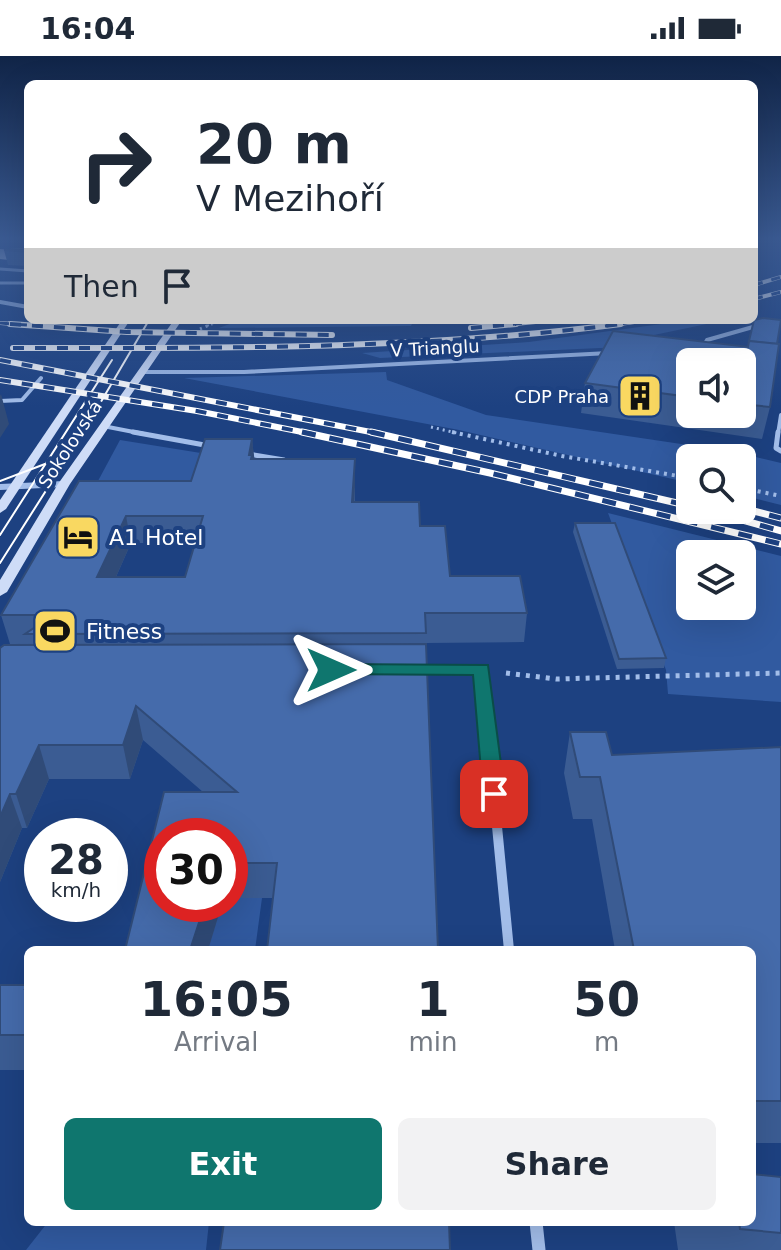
<!DOCTYPE html>
<html lang="en">
<head>
<meta charset="utf-8">
<style>
	body { margin:0; font-family:"DejaVu Sans",sans-serif; background:#f2f2f3; color:#1f2937; height:100vh; display:flex; flex-direction:column; font-size:30px; white-space:nowrap }
	* { box-sizing:border-box; margin:0 }
	p { font-size:26px; color:#747a83 }
	.icon { flex:none; width:44px; height:44px; fill:none; stroke:currentColor; stroke-width:2; stroke-linecap:round; stroke-linejoin:round }
	.map { position:relative; flex:1; overflow:hidden }
	.sheet { position:absolute; left:24px; top:890px; width:732px; height:280px; display:flex; flex-direction:column; background:#fff; border-radius:12px; box-shadow:0 8px 32px #0002 }
	.sheet>* { flex:none }
	.banner { position:absolute; left:24px; top:24px; width:734px; height:244px; border-radius:12px; box-shadow:0 8px 32px #0002; background:#fff; color:#1f2937; overflow:hidden }
	.controls { position:absolute; left:676px; top:292px; display:grid; gap:16px }
	.controls a { display:grid; place-items:center; width:80px; height:80px; border-radius:12px; background:#fff; box-shadow:0 8px 32px #0002; font-size:40px }
	.speed { position:absolute; left:24px; top:762px; display:flex; gap:16px; font-size:40px; font-weight:700; text-align:center }
	.speed>* { display:grid; place-content:center; width:104px; height:104px; border-radius:50%; background:#fff; box-shadow:0 8px 32px #0002; line-height:1 }
	.speed small { font-size:20px; font-weight:400 }
	.speed .limit { border:12px solid #d22; background:#fff; color:#111 }
	.pin { position:absolute; display:grid; place-items:center; width:68px; height:68px; color:#fff; margin:-34px; border-radius:16px; box-shadow:0 4px 12px #0006 }
	.me { position:absolute; width:88px; margin:-44px; rotate:90deg; stroke-linejoin:round; filter:drop-shadow(0 0 6px #0008) }
	.turn { display:flex; align-items:center; gap:28px; height:168px; padding:0 40px; font-size:36px }
	.turn .icon { width:104px; height:104px; stroke-width:2.5 }
	.turn b { display:block; font-size:56px; line-height:68px }
	.then { display:flex; align-items:center; height:76px; padding:0 40px; background:#0003; gap:16px; font-size:30px }
	.eta { display:flex; justify-content:space-evenly; align-items:center; height:136px; text-align:center }
	.eta b { font-size:48px; font-weight:700; line-height:56px }
	.primary-button { display:flex; gap:16px; margin-top:auto; padding:16px 40px }
	.primary-button a { flex:1; height:92px; border-radius:12px; background:#0f766e; color:#fff; font-size:32px; font-weight:700; line-height:92px; text-align:center }
	.primary-button a+a { background:#f2f2f3; color:#1f2937 }
	.status { display:flex; justify-content:space-between; align-items:center; height:56px; padding:0 40px; background:#fff; direction:ltr }
	.status svg { height:22px; fill:currentColor }
	.map>svg:first-child { display:block }
	.green { fill:#315aa0; fill-rule:evenodd }
	.lines { fill:none; stroke-linecap:round; stroke-linejoin:round }
	.path-far3 { stroke:#a2bde9; stroke-width:2; stroke-dasharray:2 3; stroke-linecap:butt }
	.path-far2 { stroke:#a2bde9; stroke-width:3; stroke-dasharray:2 4; stroke-linecap:butt }
	.path-far1 { stroke:#a2bde9; stroke-width:4; stroke-dasharray:3 5; stroke-linecap:butt }
	.path { stroke:#a2bde9; stroke-width:5; stroke-dasharray:4 6; stroke-linecap:butt }
	.service-far2 { stroke:#a2bde9; stroke-width:3 }
	.service-far1 { stroke:#a2bde9; stroke-width:4 }
	.service { stroke:#a2bde9; stroke-width:5 }
	.minor-far4 { stroke:#a2bde9; stroke-width:4 }
	.minor-far3 { stroke:#a2bde9; stroke-width:6 }
	.minor-far2 { stroke:#a2bde9; stroke-width:8 }
	.minor-far1 { stroke:#a2bde9; stroke-width:10 }
	.minor { stroke:#a2bde9; stroke-width:13 }
	.secondary { fill:#cedcf7; fill-rule:evenodd }
	.tram { stroke:#fff; stroke-width:2 }
	.rail-far2-casing { stroke:#fff; stroke-width:4 }
	.rail-far1-casing { stroke:#fff; stroke-width:6 }
	.rail-casing { stroke:#fff; stroke-width:7 }
	.rail-far2 { stroke:#1d4181; stroke-width:3; stroke-dasharray:9; stroke-linecap:butt }
	.rail-far1 { stroke:#1d4181; stroke-width:4; stroke-dasharray:11; stroke-linecap:butt }
	.rail { stroke:#1d4181; stroke-width:5; stroke-dasharray:14; stroke-linecap:butt }
	.primary-bridge { stroke:#e6edfe; stroke-width:10 }
	.wall { fill:#3b5c93; fill-rule:evenodd }
	.shaded-wall { fill:#304b78 }
	.building { fill:#456bab; stroke:#304b78; stroke-width:2; fill-rule:evenodd }
	.route { fill:#0f766e; stroke:#0a4d48; stroke-width:2 }
	.labels { text-anchor:middle; dominant-baseline:central; stroke-width:8; stroke-linejoin:round; paint-order:stroke }
	.far-street-label { font-size:18px; fill:#fff; stroke:#1d4181 }
	.far-poi-label { font-size:18px; fill:#fff; stroke:#1d4181; text-anchor:end }
	.poi-label { font-size:22px; fill:#fff; stroke:#1d4181; text-anchor:start }
</style>
</head>
<body>
<div class="status"><b>16:04</b><svg viewBox="0 0 49 12"><path d="M0 12V9h3v3zM5 12V6h3v6zM10 12V3h3v9zM15 12V0h3v12zM26 1h20v11H26zM47 4h2v5h-2z"/></svg></div>
<div class="map">
<svg width="781" height="1194" viewBox="0 0 781 1194">
	<rect width="100%" height="100%" fill="#1d4181"/>
	<g class="green">
		<path d="M240 264H414L411 270 219 272Z"/>
		<path d="M691 264H726L625 285 621 291 380 302 362 297 529 286Z"/>
		<path d="M386 316 387 324 486 359 735 396 781 407V449L742 439V402H690V427L459 374 184 322Z"/>
		<path d="M120 384 207 398 195 451H84Z"/>
		<path d="M608 457 781 500V646L668 638 666 614ZM690 498H742V550H690Z"/>
		<path d="M230 842H262L255 894H208L219 848H230Z"/>
		<path d="M48 1166H209L206 1194H26Z"/>
	</g>
	<g class="lines">
		<path class="path-far3" d="M207 270 220 264"/>
		<g class="path-far2">
			<path d="M200 273 212 268"/>
			<path d="M431 371 461 378"/>
		</g>
		<g class="path-far1">
			<path d="M452 376 562 400 690 422"/>
			<path d="M742 432 781 440"/>
		</g>
		<path class="path" d="M506 617 556 623 781 617"/>
		<g class="service-far2">
			<path d="M4 195 28 193"/>
			<path d="M0 213 28 215"/>
			<path d="M0 227H28"/>
		</g>
		<g class="service-far1">
			<path d="M702 292 707 284 760 269"/>
			<path d="M145 316H244L609 297"/>
			<path d="M0 345 22 344 41 322"/>
			<path d="M103 370 144 378"/>
			<path d="M778 378 781 359"/>
		</g>
		<g class="service">
			<path d="M133 376 210 390"/>
			<path d="M778 376 776 392 781 395"/>
			<path d="M248 398 284 404"/>
		</g>
		<path class="minor-far4" d="M0 246 28 251"/>
		<path class="minor-far3" d="M0 431 64 428"/>
		<path class="minor-far2" d="M417 614 482 613 489 690"/>
		<path class="minor-far1" d="M489 688 509 894"/>
		<path class="minor" d="M536 1166 539 1194"/>
		<g class="secondary">
			<path d="M122 264H130L6 453 0 457V444Z"/>
			<path d="M174 264H182L70 428 7 536 0 540V524L58 428Z"/>
		</g>
		<g class="tram">
			<path d="M0 425 45 408"/>
			<path d="M0 479 112 304"/>
			<path d="M0 507 82 378 149 264"/>
		</g>
		<g class="rail-far2-casing">
			<g id="rail-far2">
				<path d="M754 229 781 221"/>
				<path d="M754 243 781 236"/>
				<path d="M0 267 39 270"/>
				<path d="M495 270 556 264"/>
				<path d="M605 270 649 264"/>
			</g>
		</g>
		<g class="rail-far1-casing">
			<g id="rail-far1">
				<path d="M10 268 127 276 332 279"/>
				<path d="M471 272 516 268"/>
				<path d="M13 292C216 292 419 294 621 268"/>
				<path d="M0 304 381 378"/>
				<path d="M0 324 197 355 312 378"/>
			</g>
		</g>
		<g class="rail-casing">
			<g id="rail">
				<path d="M302 376 490 417 781 488"/>
				<path d="M371 376 690 450"/>
				<path d="M742 452 781 462"/>
				<path d="M706 454 781 475"/>
			</g>
		</g>
		<use href="#rail-far2" class="rail-far2"/>
		<use href="#rail-far1" class="rail-far1"/>
		<use href="#rail" class="rail"/>
		<path class="primary-bridge" d="M0 198 28 201"/>
	</g>
	<g class="wall">
		<path d="M4 194 28 196V210L8 209Z"/>
		<path d="M748 291 770 351 762 383 581 357 585 327ZM690 306H742V358H690Z"/>
		<path d="M205 383H252L254 403H355V446H419L420 470H445L450 520H520L527 557 524 586 425 587 438 894H267L273 842H230V780H162V848H222L208 894H125L164 736H203L143 684 130 723H49L27 772H22L0 826V592L4 589H28V588H10L1 559 79 425H191ZM131 487H195L185 521H116Z"/>
		<path d="M575 467 666 602 664 612 617 613 573 476Z"/>
		<path d="M570 676 612 699 781 691V1087H752V894H615L592 763H573L564 717Z"/>
		<path d="M0 929H27L28 933V1014H0Z"/>
		<path d="M781 1121V1194H678L674 1166H752Z"/>
	</g>
	<g class="shaded-wall">
		<path d="M1 338 9 368 0 382V340Z"/>
		<path d="M252 383 255 408 249 399Z"/>
		<path d="M355 403V429L353 473 352 446Z"/>
		<path d="M126 460 131 487 103 550 97 521Z"/>
		<path d="M136 650 143 684 130 723 123 689Z"/>
		<path d="M39 689 49 723 27 772 16 738Z"/>
		<path d="M10 738 22 772 0 826V761Z"/>
		<path d="M205 848H222L208 894H190Z"/>
	</g>
	<g class="building">
		<path d="M28 193V196L4 194Z"/>
		<path d="M763 262 781 264 777 288 749 285 754 264Z"/>
		<path d="M613 275 748 291 749 285 779 288 770 351 742 348V306H690V341L585 327Z"/>
		<path d="M205 383H252L249 399H252L251 403H355L352 446H419L420 470H445L450 520H520L527 557H425L426 577 25 578 53 559H1L79 425H191ZM126 460H203L185 521H97Z"/>
		<path d="M575 467H615L666 602 619 603Z"/>
		<path d="M426 588 438 894H267L277 807H230V780H162V848H205L190 894H125L164 736H237L136 650 123 689H39L16 738H10L0 761V592L4 589Z"/>
		<path d="M570 676H606L612 699 781 691V1045H752V894H634L600 721H580Z"/>
		<path d="M0 929H27L25 933H28V979H0Z"/>
		<path d="M752 1118 781 1121V1177L740 1173 739 1166H735H752Z"/>
		<path d="M224 1166H449L450 1194H220Z"/>
	</g>
	<linearGradient id="sky" x2="0" y2="1"><stop stop-color="#102447"/><stop offset="0.52" stop-color="#3a5a92"/><stop offset="1" stop-color="#3a5a92" stop-opacity="0"/></linearGradient>
	<rect width="781" height="351" fill="url(#sky)"/>
	<path class="route" d="M331 608 488 609 505 738 501 744H486L483 738 473 619 324 618 322 614 324 610Z"/>
	<defs>
		<g id="building-square" transform="scale(2.3)"><rect x="-9" y="-9" width="18" height="18" rx="4" fill="#f9d861" stroke="#1d4181"/><path d="M-4-6H4V6H1V3H-1V6H-4ZM-2.5-4.3h1.7v1.8h-1.7ZM.8-4.3h1.7v1.8H.8ZM-2.5-1h1.7V.8h-1.7ZM.8-1h1.7V.8H.8Z" fill="#111"/></g>
		<g id="hotel-square" transform="scale(2.3)"><rect x="-9" y="-9" width="18" height="18" rx="4" fill="#f9d861" stroke="#1d4181"/><path d="M-6-4.5h1.5V1H6V5H4.5V3h-9V5H-6ZM-4 0a1.8 1.8 0 1 1 3.6 0ZM.5 0V-2.5h3Q6-2.5 6 0Z" fill="#111"/></g>
		<g id="stadium-square" transform="scale(2.3)"><rect x="-9" y="-9" width="18" height="18" rx="4" fill="#f9d861" stroke="#1d4181"/><path d="M0-5a6.5 5 0 1 0 0 10a6.5 5 0 1 0 0-10ZM-3.5-1.8h7v3.6h-7Z" fill="#111"/></g>
	</defs>
	<g fill-rule="evenodd">
		<use href="#building-square" x="640" y="340"/>
		<use href="#hotel-square" x="78" y="481"/>
		<use href="#stadium-square" x="55" y="575"/>
	</g>
	<g class="labels">
		<g class="far-street-label">
			<text transform="translate(435 292) rotate(-3)">V Trianglu</text>
			<text transform="translate(70 388) rotate(-57)">Sokolovská</text>
		</g>
		<g class="far-poi-label">
			<text x="609" y="340">CDP Praha</text>
		</g>
		<g class="poi-label">
			<text x="109" y="481">A1 Hotel</text>
			<text x="86" y="575">Fitness</text>
		</g>
	</g>
</svg>
<div class="controls">
<a><svg class="icon" aria-label="sound" viewBox="0 0 24 24"><path d="M4 9h4l5-4v14l-5-4H4zM17 9q2 3 0 6"/></svg></a>
<a><svg class="icon" aria-label="search" viewBox="0 0 24 24"><circle cx="10" cy="10" r="6"/><path d="M15 15l6 6"/></svg></a>
<a><svg class="icon" aria-label="layers" viewBox="0 0 24 24"><path d="M12 4l9 5-9 5-9-5zM3 14l9 5 9-5"/></svg></a>
</div>
<div class="speed"><div>28<small>km/h</small></div><div class="limit">30</div></div>
<div class="pin" style="left:494px;top:738px;background:#d93025"><svg class="icon" aria-label="arrive" viewBox="0 0 24 24"><path d="M6 21V4h12l-3 4 3 4H6"/></svg></div>
<svg class="me" style="left:331px;top:614px" viewBox="-20 -20 40 40"><path d="M0-17L14 15 0 8-14 15z" fill="#0f766e" stroke="#fff" stroke-width="4"/></svg>
<div class="banner">
<div class="turn"><svg class="icon" aria-label="right" viewBox="0 0 24 24"><path d="M7 20v-9h11M14 6l5 5-5 5"/></svg><div><b>20 m</b>V Mezihoří</div></div>
<div class="then">Then<svg class="icon" aria-label="arrive" viewBox="0 0 24 24"><path d="M6 21V4h12l-3 4 3 4H6"/></svg></div>
</div>
<section class="sheet">
<div class="eta">
<div><b>16:05</b><p>Arrival</p></div>
<div><b>1</b><p>min</p></div>
<div><b>50</b><p>m</p></div>
</div>
<div class="primary-button"><a>Exit</a><a>Share</a></div>
</section>
</div>
</body>
</html>
